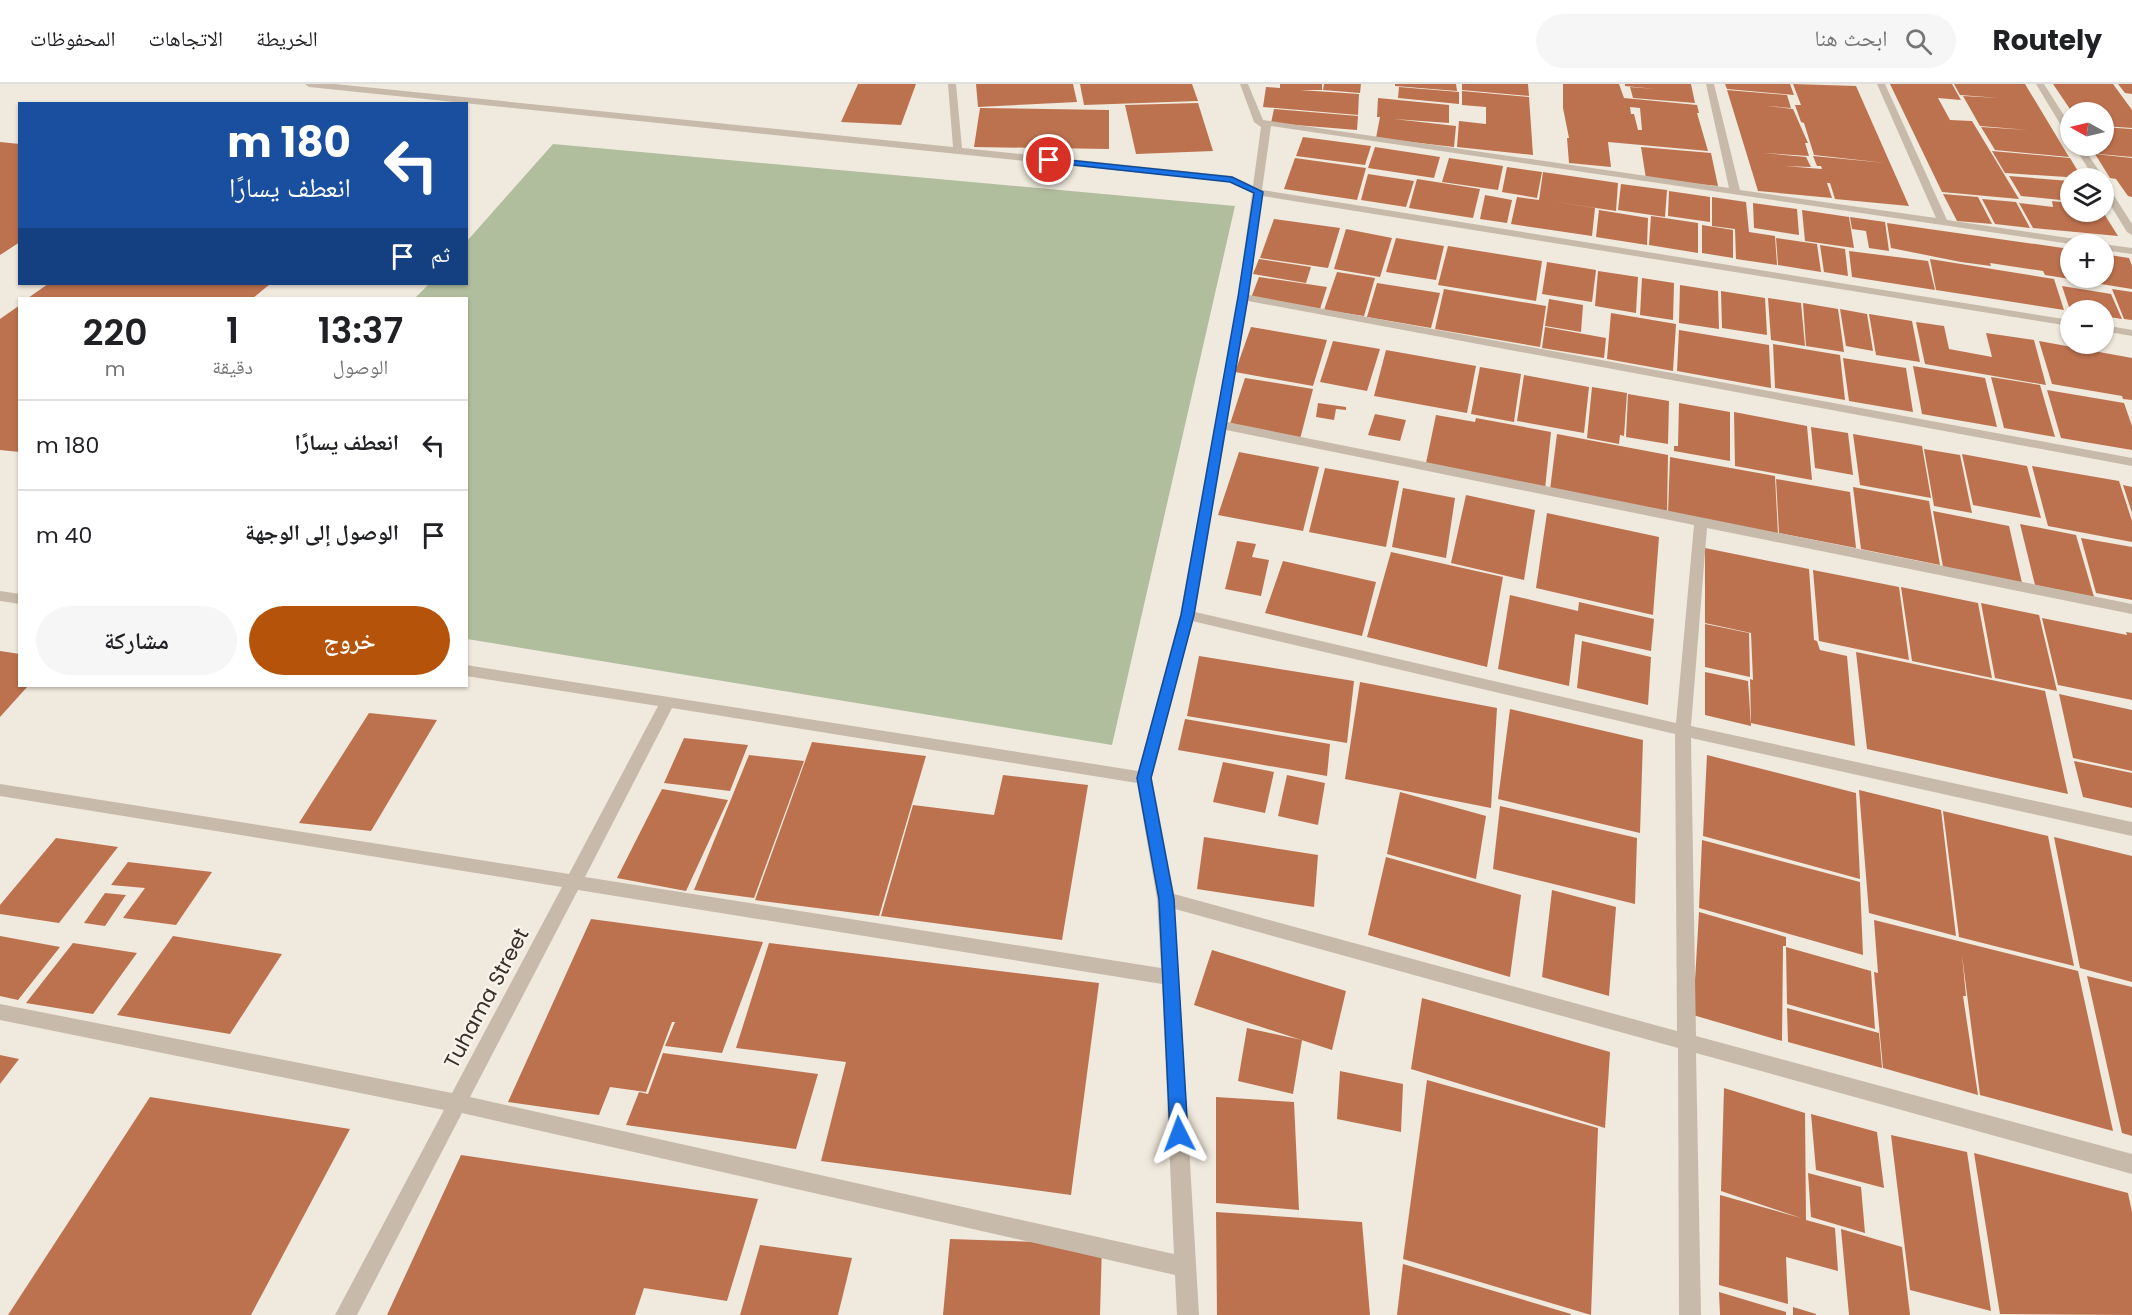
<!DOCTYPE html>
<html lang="ar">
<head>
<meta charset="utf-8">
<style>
	body { margin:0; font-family:Poppins,"Noto Naskh Arabic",sans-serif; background:#f6f6f6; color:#202124; direction:rtl; height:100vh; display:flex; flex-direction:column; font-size:22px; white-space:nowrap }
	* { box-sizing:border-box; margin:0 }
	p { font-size:20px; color:#757577 }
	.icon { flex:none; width:33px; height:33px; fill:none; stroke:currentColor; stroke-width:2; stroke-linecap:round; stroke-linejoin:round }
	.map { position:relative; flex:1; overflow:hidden; direction:ltr }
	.panel { position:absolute; left:18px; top:213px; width:450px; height:390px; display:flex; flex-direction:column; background:#fff; border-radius:0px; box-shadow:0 2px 4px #0004; direction:rtl }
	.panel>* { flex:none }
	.banner { position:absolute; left:18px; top:18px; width:450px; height:183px; border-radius:0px; box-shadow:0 2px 4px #0004; direction:rtl; background:#1a4fa0; color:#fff; overflow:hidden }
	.needle { width:39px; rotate:278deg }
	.buttons { position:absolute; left:2060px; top:18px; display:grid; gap:12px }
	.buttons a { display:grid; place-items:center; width:54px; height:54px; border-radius:50%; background:#fff; box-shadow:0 2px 4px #0004; font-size:30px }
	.pin { position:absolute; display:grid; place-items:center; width:51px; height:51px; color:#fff; margin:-26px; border:3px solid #fff; border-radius:50%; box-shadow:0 2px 6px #0007 }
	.me { position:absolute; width:66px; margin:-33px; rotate:357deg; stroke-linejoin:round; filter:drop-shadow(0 0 4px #0008) }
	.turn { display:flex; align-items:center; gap:21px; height:126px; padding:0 18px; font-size:27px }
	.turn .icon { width:78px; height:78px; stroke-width:2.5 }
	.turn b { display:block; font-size:42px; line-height:51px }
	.then { display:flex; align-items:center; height:57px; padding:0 18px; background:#0003; gap:12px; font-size:22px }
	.eta { display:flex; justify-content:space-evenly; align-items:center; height:102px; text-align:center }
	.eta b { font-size:36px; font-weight:600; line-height:42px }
	.action { display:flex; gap:12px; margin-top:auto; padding:12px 18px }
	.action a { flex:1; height:69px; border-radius:36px; background:#b45309; color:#fff; font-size:24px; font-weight:600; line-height:69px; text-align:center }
	.action a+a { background:#f6f6f6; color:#202124 }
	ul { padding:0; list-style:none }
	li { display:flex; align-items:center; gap:18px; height:90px; padding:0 18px; border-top:2px solid #e0e0e0 }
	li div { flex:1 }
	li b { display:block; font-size:22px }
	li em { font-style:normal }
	header { display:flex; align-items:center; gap:36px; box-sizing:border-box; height:84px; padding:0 30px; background:#fff; border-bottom:2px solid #e0e0e0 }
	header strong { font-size:28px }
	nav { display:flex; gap:33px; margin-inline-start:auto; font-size:21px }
	.search { width:420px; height:54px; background:#f6f6f6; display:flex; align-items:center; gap:15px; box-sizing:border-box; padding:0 21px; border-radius:33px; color:#757577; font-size:22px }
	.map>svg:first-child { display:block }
	.green { fill:#b1be9e }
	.building { fill:#bd724f; fill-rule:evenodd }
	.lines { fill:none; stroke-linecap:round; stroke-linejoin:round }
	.minor { fill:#c8baaa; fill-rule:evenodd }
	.route { fill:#1a73e8; stroke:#114b97; stroke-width:1.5 }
	.labels { text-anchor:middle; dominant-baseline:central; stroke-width:5; stroke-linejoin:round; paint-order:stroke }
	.near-street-label { font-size:21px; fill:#362e29; stroke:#f8f3ea }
</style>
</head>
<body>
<header>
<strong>Routely</strong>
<div class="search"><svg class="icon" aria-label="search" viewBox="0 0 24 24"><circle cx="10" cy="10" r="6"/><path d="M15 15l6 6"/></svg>ابحث هنا</div>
<nav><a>الخريطة</a><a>الاتجاهات</a><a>المحفوظات</a></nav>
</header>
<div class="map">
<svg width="2132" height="1231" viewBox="0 0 2132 1231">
	<rect width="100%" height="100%" fill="#f0e9dd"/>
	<path class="green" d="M553 60 1235 122 1112 661 467 555 466 214H415L429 200H466L467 157Z"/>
	<g class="building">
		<path d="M858 0H916L901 41 841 38Z"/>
		<path d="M976 0H1073L1077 18 978 23Z"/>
		<path d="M1080 0H1192L1198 17 1084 21Z"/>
		<path d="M1280 0H1322V6H1300L1359 10 1358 31 1263 23 1266 3 1280 4Z"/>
		<path d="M1324 0H1361L1360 9 1323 6Z"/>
		<path d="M1395 0H1456L1457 7 1395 2Z"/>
		<path d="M1462 0H1528L1529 12 1462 6Z"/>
		<path d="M1563 0H1619L1624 14 1697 21 1699 29H1697L1708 67 1608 58 1611 83 1569 79 1567 54H1569L1563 24ZM1630 23 1640 24 1642 46H1638L1634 30H1631Z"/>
		<path d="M1625 0H1691L1695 19 1633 14 1630 3 1656 5 1625 2Z"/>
		<path d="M1725 0H1790L1794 11 1727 5Z"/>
		<path d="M1793 0 1856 2 1909 122 1835 115 1830 99H1827L1832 114 1758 107 1727 6 1787 11 1791 24 1766 22 1793 25 1808 59H1805L1809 72 1763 69 1806 73 1811 83 1784 82 1822 85 1821 82H1817L1813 72 1886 79 1814 71 1804 39 1801 38 1795 21H1801Z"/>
		<path d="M1890 0H1952L1961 16 1938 14 1950 36 1972 37 2019 115 1942 108Z"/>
		<path d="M1954 0H2025L2069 73 1995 66 1981 43 2028 46 1980 42 1963 12 1999 14 1960 11Z"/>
		<path d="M2053 0H2113L2132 26V44L2103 42V28H2072Z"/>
		<path d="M2118 0H2132V10L2125 9Z"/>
		<path d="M1399 3 1459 8V20L1398 14Z"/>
		<path d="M1462 7 1529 13 1533 71 1457 63 1459 37 1486 40V23L1462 21Z"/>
		<path d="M1378 14 1449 21V39L1394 35 1456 42 1454 63 1376 54 1380 33H1377Z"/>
		<path d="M1198 19 1213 67 1136 70 1125 21Z"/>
		<path d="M980 24 1109 26V65L974 63Z"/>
		<path d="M1274 25 1358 32 1357 46 1271 39Z"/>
		<path d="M2103 43 2132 45V73L2099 70 2094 62H2103Z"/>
		<path d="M1303 53 1371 62 1365 81 1296 72Z"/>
		<path d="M0 58 20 60V158L0 171Z"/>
		<path d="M1375 63 1440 73 1434 94 1368 84Z"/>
		<path d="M1641 63 1711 69 1718 102 1646 95Z"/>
		<path d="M1992 67 2070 74 2082 94 2005 89Z"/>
		<path d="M2095 70 2132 74V113L2128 112 2116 95 2110 94Z"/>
		<path d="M1295 74 1366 84 1357 116 1284 105Z"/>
		<path d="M1449 74 1503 82 1498 106 1442 98Z"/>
		<path d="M1507 83 1542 88 1537 114 1502 108Z"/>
		<path d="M1543 88 1618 99 1616 127 1550 117 1595 124 1592 152 1511 140 1517 113 1539 116Z"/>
		<path d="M1368 90 1414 97 1406 123 1361 116Z"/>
		<path d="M2009 92 2070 97V117L2021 112Z"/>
		<path d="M1417 95 1480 105 1473 134 1409 124Z"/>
		<path d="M1621 100 1667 106 1665 133 1618 126Z"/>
		<path d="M1669 107 1710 113V138L1668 132Z"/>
		<path d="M1943 110 1978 113 1992 140 1957 137Z"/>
		<path d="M1485 111 1512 116 1507 139 1480 135Z"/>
		<path d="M1712 113 1746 118 1749 148 1775 152 1777 181 1736 175 1735 145 1712 142Z"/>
		<path d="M1982 115 2016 118 2030 144 1995 140Z"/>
		<path d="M2052 117 2070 119V128H2103L2118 152 2033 144 2019 119 2053 123Z"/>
		<path d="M1753 119 1797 125 1799 151 1754 144Z"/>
		<path d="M1599 126 1648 134 1647 161 1596 153Z"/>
		<path d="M1802 126 1849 133 1854 164 1805 157Z"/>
		<path d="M1651 132 1698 139V169L1649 161Z"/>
		<path d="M1850 133 1885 138 1889 167 1869 164 1866 147 1852 145Z"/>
		<path d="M1274 135 1340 144 1328 184 1260 174Z"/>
		<path d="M1887 139 2070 165V194H2103V170L2129 174 2132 182V205L2045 191 2043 187 1990 179 1991 182 1961 178 1891 164Z"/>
		<path d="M1702 141 1733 146V174L1702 169Z"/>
		<path d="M1346 145 1392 154 1380 193 1334 185Z"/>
		<path d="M1396 154 1444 162 1436 196 1386 188Z"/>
		<path d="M1776 154 1817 160 1821 188 1778 181Z"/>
		<path d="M1820 161 1845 165 1848 192 1824 188Z"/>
		<path d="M1448 162 1542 177 1536 217 1438 201Z"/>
		<path d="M1849 167 1928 177 1935 206 1852 193Z"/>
		<path d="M1259 175 1311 183 1306 199 1253 190Z"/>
		<path d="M1930 175 2054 195 2064 226 1936 206Z"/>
		<path d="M1547 178 1596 186 1592 218 1542 210Z"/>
		<path d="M1598 187 1638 193 1636 229 1595 222Z"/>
		<path d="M1337 188 1375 194 1364 232 1324 226Z"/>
		<path d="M1259 193 1327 203 1320 225 1251 214Z"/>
		<path d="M1642 194 1674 199 1673 236 1640 231Z"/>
		<path d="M1377 199 1440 209 1431 244 1367 233Z"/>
		<path d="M48 200H270L253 214H28Z"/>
		<path d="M1680 201 1718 207 1719 245 1679 239Z"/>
		<path d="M2062 202 2111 210 2122 235 2103 232V226H2070Z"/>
		<path d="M1444 205 1546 222 1540 263 1435 245Z"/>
		<path d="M2112 205 2132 208V236L2124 235Z"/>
		<path d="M1721 207 1765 214 1767 251 1722 244Z"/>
		<path d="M1768 214 1801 219 1805 262 1771 256Z"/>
		<path d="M1549 215 1583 221 1581 248 1545 242Z"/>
		<path d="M1803 219 1838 225 1844 268 1806 262Z"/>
		<path d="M20 221V368L0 366V235Z"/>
		<path d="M1840 225 1867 230 1873 267 1846 262Z"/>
		<path d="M1611 229 1676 240 1673 287 1607 275Z"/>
		<path d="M1869 230 1912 237 1920 278 1876 271Z"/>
		<path d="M1916 238 1944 242 1949 265 1992 273 1986 249 2034 256 2046 301 1925 280Z"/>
		<path d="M1251 243 1327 256 1313 302 1235 288Z"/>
		<path d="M1545 243 1606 254 1604 274 1542 264Z"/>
		<path d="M1679 246 1769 261 1771 304 1677 287Z"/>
		<path d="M1333 257 1380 265 1367 307 1320 298Z"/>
		<path d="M2039 257 2132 274V316L2123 315 2122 312 2052 300Z"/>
		<path d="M1773 260 1840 271 1845 316 1775 304Z"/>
		<path d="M1386 266 1476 282 1467 329 1374 312Z"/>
		<path d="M1843 274 1906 284 1913 328 1849 317Z"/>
		<path d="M1913 282 1985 294 1997 343 1922 330Z"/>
		<path d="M1480 283 1521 290 1514 338 1471 330Z"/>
		<path d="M1524 291 1589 303 1584 349 1517 337Z"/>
		<path d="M1991 293 2040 301 2055 353 2004 344Z"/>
		<path d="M1245 294 1313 305 1300 355 1229 343Z"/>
		<path d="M1592 303 1627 309 1624 352 1620 351 1619 360 1587 354Z"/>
		<path d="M2047 306 2124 319 2132 342V366L2061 354Z"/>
		<path d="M1628 310 1669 317 1668 360 1626 353Z"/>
		<path d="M1318 319 1346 323V326L1336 325 1334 336 1316 333Z"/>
		<path d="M1679 319 1730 328V377L1674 367V362H1678Z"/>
		<path d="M1734 328 1807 342 1812 396 1735 382Z"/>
		<path d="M1375 330 1406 336 1400 357 1368 351Z"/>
		<path d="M1436 331 1475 338 1476 334 1551 348 1545 405 1426 379Z"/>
		<path d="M1811 343 1848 349 1853 391 1815 384Z"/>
		<path d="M1557 350 1668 371 1667 429 1550 406Z"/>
		<path d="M1853 350 1922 362 1931 414 1860 401Z"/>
		<path d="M1924 365 1960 371 1972 429 1934 422Z"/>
		<path d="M1239 368 1319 383 1303 447 1218 431Z"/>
		<path d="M1962 370 2027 382 2041 434 1973 421Z"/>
		<path d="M1670 373 1775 392 1778 451 1668 429Z"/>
		<path d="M2032 382 2119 397 2132 437V458L2048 442Z"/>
		<path d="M1325 384 1399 397 1386 463 1309 448Z"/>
		<path d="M1776 395 1850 408 1856 464 1779 449Z"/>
		<path d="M2123 401 2132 403V429Z"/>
		<path d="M1853 403 1929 417 1940 481 1861 465Z"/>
		<path d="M1403 404 1455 414 1446 474 1392 463Z"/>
		<path d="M1466 411 1535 426 1524 496 1451 479Z"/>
		<path d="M1933 427 2009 442 2022 499 1943 483Z"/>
		<path d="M1547 429 1659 453 1653 531 1536 504Z"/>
		<path d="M2020 440 2076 451 2094 513 2035 501Z"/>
		<path d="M2081 454 2132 463V516L2096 509Z"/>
		<path d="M1237 457 1256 460 1252 473 1269 476 1261 512 1225 505Z"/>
		<path d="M1705 464 1809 485 1814 556 1817 557 1820 566 1847 572 1855 662 1751 639 1750 595 1753 596 1751 549 1705 539Z"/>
		<path d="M1391 468 1503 493 1487 583 1367 553Z"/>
		<path d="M1283 477 1376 498 1362 552 1265 529Z"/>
		<path d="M1813 486 1899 503 1909 576 1819 557Z"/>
		<path d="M1901 503 1978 519 1992 594 1912 577Z"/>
		<path d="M1510 511 1578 527 1579 518 1654 535 1651 567 1575 550 1569 602 1498 585Z"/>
		<path d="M1981 519 2039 531 2057 607 1995 594Z"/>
		<path d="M2042 534 2127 551 2126 548 2132 549V616L2058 601Z"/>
		<path d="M1705 540 1749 549 1750 593 1705 583Z"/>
		<path d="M1582 557 1651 573 1648 621 1577 604Z"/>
		<path d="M0 567 20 570V602H28L0 633Z"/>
		<path d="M1856 568 2045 607 2068 710 1867 665Z"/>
		<path d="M1199 572 1354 597 1347 659 1187 632Z"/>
		<path d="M1705 588 1748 597 1751 642 1705 631Z"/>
		<path d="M1360 598 1497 624 1491 724 1345 695Z"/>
		<path d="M2059 610 2132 626V687L2073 674Z"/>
		<path d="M1510 625 1643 656 1640 749 1498 715Z"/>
		<path d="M369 629 437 636 371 747 299 739Z"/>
		<path d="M1185 635 1330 660 1327 692 1178 666Z"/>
		<path d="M684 654 748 661 730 707 664 699Z"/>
		<path d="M812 658 926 672 879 832 755 816Z"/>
		<path d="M749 671 804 677 754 814 694 806Z"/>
		<path d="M1707 671 1856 709 1860 795 1703 752Z"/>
		<path d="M2074 677 2132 689V724L2083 713Z"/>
		<path d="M1223 678 1274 688 1265 729 1213 718Z"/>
		<path d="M1003 691 1088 701 1062 856 881 832 913 721 994 731Z"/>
		<path d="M1287 691 1325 699 1318 741 1278 732Z"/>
		<path d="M662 705 728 716 686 807 617 794Z"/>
		<path d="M1859 706 1941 726 1956 852 1869 829Z"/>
		<path d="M1400 708 1486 732 1476 795 1387 770Z"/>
		<path d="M1500 722 1637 754 1635 820 1493 785Z"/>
		<path d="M1943 727 2048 752 2074 882 1959 853Z"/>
		<path d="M1204 753 1318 771 1314 823 1197 805Z"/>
		<path d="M2054 753 2132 772V898L2080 884Z"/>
		<path d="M56 754 118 763 59 839 0 830V821Z"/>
		<path d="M1702 756 1860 798 1863 871 1699 824Z"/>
		<path d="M1386 773 1521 811 1510 893 1368 851Z"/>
		<path d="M128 778 212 788 176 841 123 834 145 804 111 801Z"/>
		<path d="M1552 806 1616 823 1609 912 1542 893Z"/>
		<path d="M105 809 126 811 105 842 84 839Z"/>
		<path d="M1699 828 1786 853V862H1783L1782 957 1693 931Z"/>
		<path d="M591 835 763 858 722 969 665 962 675 938H672L646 1008 610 1003 599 1031 508 1018Z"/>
		<path d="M1874 836 2078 887 2113 1047 1980 1011 1962 871 1966 912H1963L1978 1011 1883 984 1874 888 1878 889Z"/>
		<path d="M0 852 60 863 18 916 0 912Z"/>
		<path d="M173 852 282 870 230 950 117 931Z"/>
		<path d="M73 859 137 869 93 930 26 919Z"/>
		<path d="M769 859 1099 899 1071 1111 821 1077 846 978 736 964Z"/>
		<path d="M1786 863 1871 887 1875 945 1787 920Z"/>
		<path d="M1212 866 1346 907 1332 966 1194 921Z"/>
		<path d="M2087 892 2132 903V1052L2122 1049Z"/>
		<path d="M1422 914 1610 968 1605 1044 1411 985Z"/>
		<path d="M1787 924 1879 949 1882 984 1788 958Z"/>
		<path d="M1247 944 1302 956 1293 1010 1238 997Z"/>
		<path d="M663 969 818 990 796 1065 626 1041 639 1008 648 1010Z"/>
		<path d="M0 971 19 975 0 1000Z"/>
		<path d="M1340 987 1403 1000 1401 1048 1337 1035Z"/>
		<path d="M1427 996 1598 1044 1591 1231 1403 1175Z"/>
		<path d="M1724 1004 1805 1029 1806 1136 1835 1144 1838 1187 1786 1173 1788 1220 1719 1201 1720 1111 1801 1134 1721 1107Z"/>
		<path d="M150 1013 350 1045 251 1231H8Z"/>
		<path d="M1216 1013 1294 1018 1299 1126 1216 1119Z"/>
		<path d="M1811 1030 1877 1048 1884 1104 1816 1086Z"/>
		<path d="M1891 1051 1967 1068 1991 1227 1910 1206Z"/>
		<path d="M1974 1069 2128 1109 2132 1128V1231L2000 1230Z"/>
		<path d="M461 1071 758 1115 727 1217 644 1204 635 1231H387Z"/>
		<path d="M1808 1089 1861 1103 1865 1149 1811 1133Z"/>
		<path d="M1216 1128 1362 1138 1370 1231H1217Z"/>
		<path d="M1841 1145 1902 1163 1910 1231H1849Z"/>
		<path d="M950 1155 1102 1160 1100 1231H943Z"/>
		<path d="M760 1161 852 1174 838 1231H740Z"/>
		<path d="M1403 1180 1571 1230V1231H1397Z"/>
		<path d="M1719 1208 1786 1228V1231H1720Z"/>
		<path d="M1793 1223 1816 1230V1231H1793Z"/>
	</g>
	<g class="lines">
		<g class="minor">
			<path d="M305 0H335L953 63 948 0H956L962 64 1232 92 1253 102 1261 43 1254 38 1240 0H1248L1263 36 1729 104 1706 0H1714L1740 106 1936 134 1877 0H1885L1947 136 2089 157 2094 160H2071L1271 42 1262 106 2070 236V242L1262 112 1249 211 2132 374V382L1248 217 1227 338 2132 520V530L1707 444 1691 642 2132 738V752L1691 654 1696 952 2132 1070V1090L1696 969 1701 1231H1679L1678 964 1175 825 1199 1231H1177L1175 1191 462 1029 357 1231H335L444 1026 0 936V920L452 1009 562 803 0 712V700L569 790 658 622 466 592V581L1138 687 1180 531 1238 213 1252 109 1230 98 309 3ZM1226 346 1694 441 1676 639 1195 528ZM1192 537 1675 650 1677 947 1174 810 1152 694ZM672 624 1137 699 1157 815 1161 884 585 793ZM578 806 1162 900 1174 1170 470 1013Z"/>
			<path d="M2036 0H2044L2070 41V51L2065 48Z"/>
			<path d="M2074 62H2082L2104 94 2103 95 2094 94Z"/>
			<path d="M2103 98 2106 99 2132 140V151L2127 148 2103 109Z"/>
			<path d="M2100 160H2103L2132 164V170L2103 166V160Z"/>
			<path d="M2103 241 2132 246V252L2103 247Z"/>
			<path d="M0 507 20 510V520L0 517Z"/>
		</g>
	</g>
	<path class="route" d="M1049 74 1232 93 1263 108 1248 213 1194 531 1151 694 1174 815 1188 1050 1185 1056 1179 1059 1173 1056 1170 1050 1159 815 1137 694 1181 531 1238 213 1254 109 1230 98 1046 78V75Z"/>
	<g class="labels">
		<g class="near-street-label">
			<text transform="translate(486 914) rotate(-62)">Tuhama Street</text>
		</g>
	</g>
</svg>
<div class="buttons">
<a><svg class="needle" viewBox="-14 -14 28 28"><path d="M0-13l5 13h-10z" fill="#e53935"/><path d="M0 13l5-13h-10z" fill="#757577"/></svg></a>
<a><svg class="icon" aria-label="layers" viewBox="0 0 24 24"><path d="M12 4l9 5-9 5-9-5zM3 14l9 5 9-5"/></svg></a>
<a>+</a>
<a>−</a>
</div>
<div class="pin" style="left:1049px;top:76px;background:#d93025"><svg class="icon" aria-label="arrive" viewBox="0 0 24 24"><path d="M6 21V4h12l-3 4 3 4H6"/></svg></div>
<svg class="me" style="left:1179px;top:1050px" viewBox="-20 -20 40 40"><path d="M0-17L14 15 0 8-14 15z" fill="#1a73e8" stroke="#fff" stroke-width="4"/></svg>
<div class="banner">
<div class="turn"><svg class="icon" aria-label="left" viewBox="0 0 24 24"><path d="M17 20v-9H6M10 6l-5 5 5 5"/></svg><div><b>180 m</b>انعطف يسارًا</div></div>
<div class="then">ثم<svg class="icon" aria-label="arrive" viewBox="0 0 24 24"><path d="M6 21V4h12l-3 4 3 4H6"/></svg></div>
</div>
<section class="panel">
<div class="eta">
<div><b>13:37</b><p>الوصول</p></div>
<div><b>1</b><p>دقيقة</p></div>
<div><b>220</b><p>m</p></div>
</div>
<ul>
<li><svg class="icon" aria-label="left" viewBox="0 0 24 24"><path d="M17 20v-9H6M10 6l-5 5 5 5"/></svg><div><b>انعطف يسارًا</b></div><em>180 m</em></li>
<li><svg class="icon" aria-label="arrive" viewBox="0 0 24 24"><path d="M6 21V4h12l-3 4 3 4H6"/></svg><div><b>الوصول إلى الوجهة</b></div><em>40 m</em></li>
</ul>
<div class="action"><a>خروج</a><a>مشاركة</a></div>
</section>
</div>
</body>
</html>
